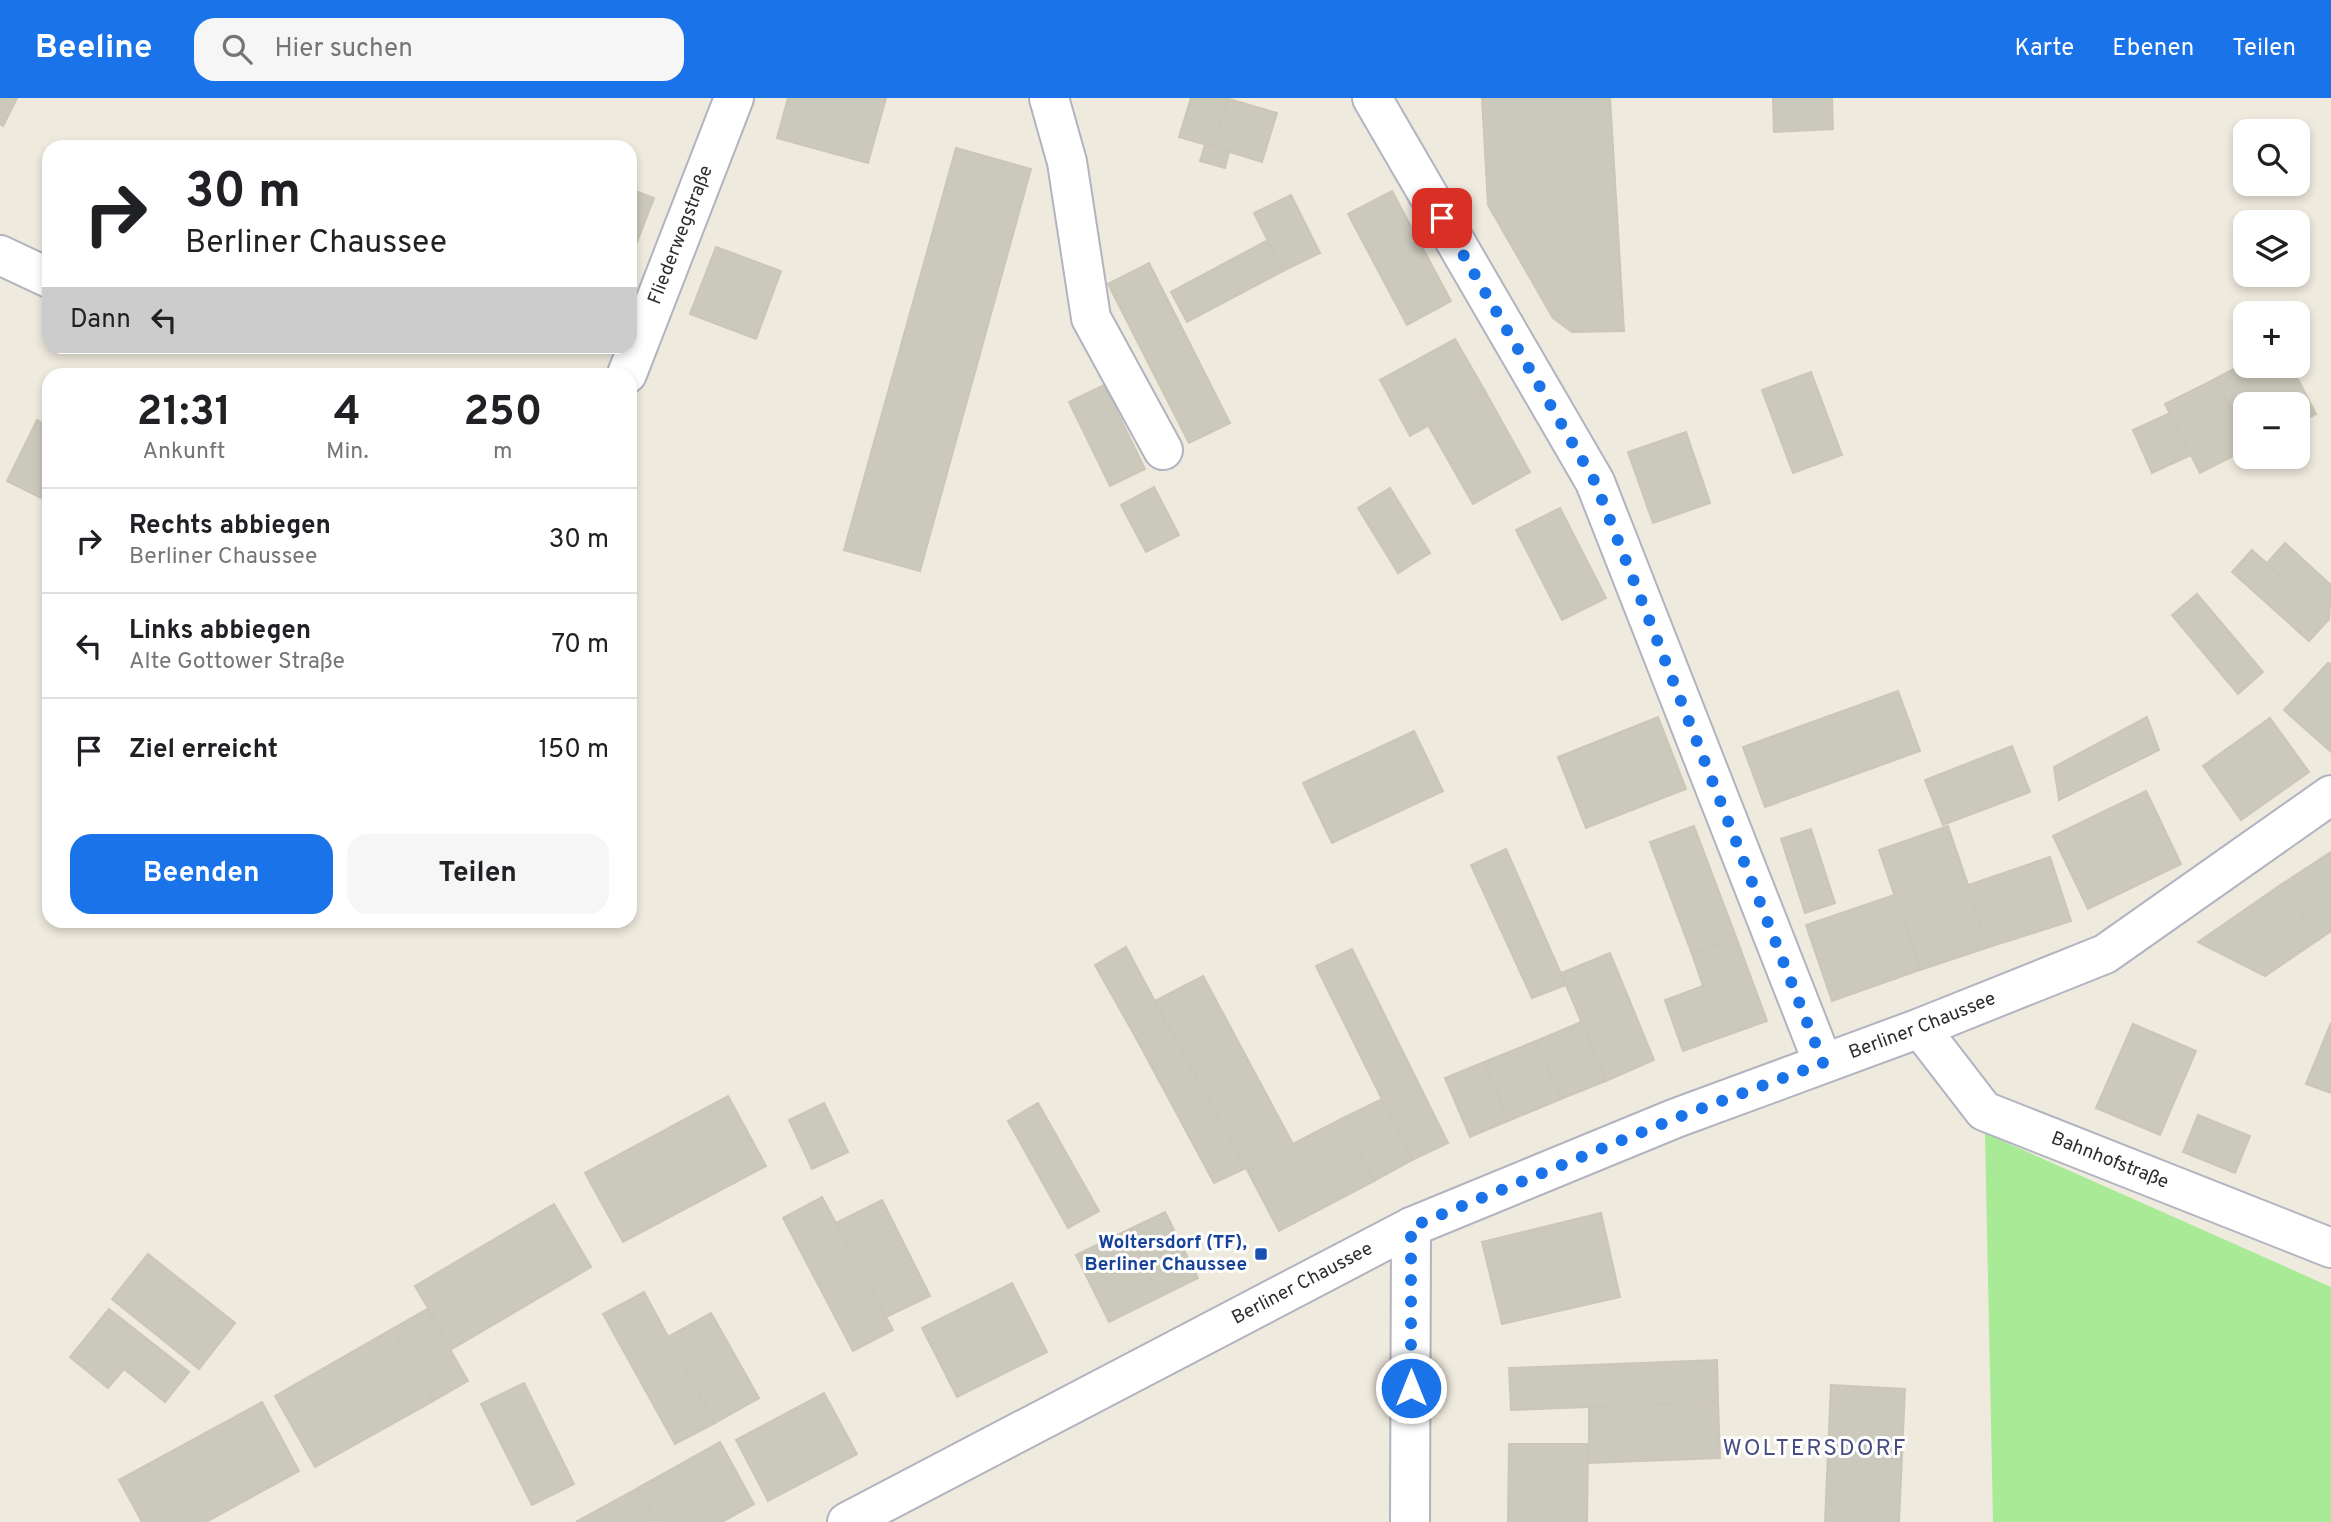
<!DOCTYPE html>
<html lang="de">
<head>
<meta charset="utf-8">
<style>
	body { margin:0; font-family:Overpass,sans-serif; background:#f6f6f6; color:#202124; height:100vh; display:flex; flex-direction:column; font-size:26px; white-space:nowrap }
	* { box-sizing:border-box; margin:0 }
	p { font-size:23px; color:#757577 }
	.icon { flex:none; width:38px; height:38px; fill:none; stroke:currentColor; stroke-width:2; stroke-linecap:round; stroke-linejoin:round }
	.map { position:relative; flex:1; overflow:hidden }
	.details { position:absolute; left:42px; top:270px; width:595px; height:560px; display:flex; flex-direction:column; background:#fff; border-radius:21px; box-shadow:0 4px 10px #0003 }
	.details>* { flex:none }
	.guide { position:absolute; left:42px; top:42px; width:595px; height:214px; border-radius:21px; box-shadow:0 4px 10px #0003; background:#fff; color:#202124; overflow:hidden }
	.buttons { position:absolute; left:2233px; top:21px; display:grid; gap:14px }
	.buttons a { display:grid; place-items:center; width:77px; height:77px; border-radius:14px; background:#fff; box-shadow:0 4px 10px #0003; font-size:35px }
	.pin { position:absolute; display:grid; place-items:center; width:60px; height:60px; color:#fff; margin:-30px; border-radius:14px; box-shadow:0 4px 10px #0006 }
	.me { position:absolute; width:77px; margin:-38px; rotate:0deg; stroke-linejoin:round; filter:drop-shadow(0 0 5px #0008) }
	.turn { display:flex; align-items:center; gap:24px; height:147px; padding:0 28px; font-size:32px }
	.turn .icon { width:91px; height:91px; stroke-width:2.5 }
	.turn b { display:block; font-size:49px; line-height:60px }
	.then { display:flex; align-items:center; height:66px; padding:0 28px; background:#0003; gap:14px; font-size:26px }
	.eta { display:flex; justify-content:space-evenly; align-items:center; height:119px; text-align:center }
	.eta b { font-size:42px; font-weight:700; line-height:49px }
	.action { display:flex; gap:14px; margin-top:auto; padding:14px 28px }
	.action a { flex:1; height:80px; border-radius:21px; background:#1a73e8; color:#fff; font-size:28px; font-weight:700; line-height:80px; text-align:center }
	.action a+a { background:#f6f6f6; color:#202124 }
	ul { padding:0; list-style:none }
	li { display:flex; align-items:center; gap:21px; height:105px; padding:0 28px; border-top:2px solid #e0e0e0 }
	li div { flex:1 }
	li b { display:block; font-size:26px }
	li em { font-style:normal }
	header { display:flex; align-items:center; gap:42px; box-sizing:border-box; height:98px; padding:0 35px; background:#1a73e8; color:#fff }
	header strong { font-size:33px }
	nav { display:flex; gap:38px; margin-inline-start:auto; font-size:24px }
	.search { width:490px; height:63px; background:#f6f6f6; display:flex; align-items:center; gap:18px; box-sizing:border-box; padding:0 24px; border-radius:21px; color:#757577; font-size:26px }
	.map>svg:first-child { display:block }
	.green { fill:#a9ea97 }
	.building { fill:#cbc8bc; stroke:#cbc6b7; stroke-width:2 }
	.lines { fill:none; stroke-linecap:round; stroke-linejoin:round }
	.minor-casing { stroke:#b2b3c1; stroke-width:42 }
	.minor { stroke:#fff; stroke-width:38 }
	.route { stroke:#1a73e8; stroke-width:12; stroke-dasharray:0 21.6 }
	.transit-dot { fill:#1a4fb4; stroke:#fff; stroke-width:2.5 }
	.labels { text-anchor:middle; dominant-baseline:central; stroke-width:6; stroke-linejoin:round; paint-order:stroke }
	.street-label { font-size:19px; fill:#2d2d2d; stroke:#fff }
	.transit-label { font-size:19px; font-weight:bold; fill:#164399; stroke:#fff; text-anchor:end }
	.quarter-label { font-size:23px; letter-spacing:2px; fill:#484c82; stroke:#fff }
</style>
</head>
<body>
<header>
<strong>Beeline</strong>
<div class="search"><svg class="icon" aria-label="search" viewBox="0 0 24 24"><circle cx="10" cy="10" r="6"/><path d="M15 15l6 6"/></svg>Hier suchen</div>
<nav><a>Karte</a><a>Ebenen</a><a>Teilen</a></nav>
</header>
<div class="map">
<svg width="2331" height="1424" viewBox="0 0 2331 1424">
	<rect width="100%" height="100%" fill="#efeade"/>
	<path class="green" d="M1985 1035 2331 1189V1424H1993Z"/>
	<g class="building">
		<path d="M0 0H17L3 28 0 26Z"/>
		<path d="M788 0H886L868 65 777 40Z"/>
		<path d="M1191 0 1229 1 1214 49 1179 39Z"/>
		<path d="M1482 0H1610L1624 233 1572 234 1553 220 1488 107Z"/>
		<path d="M1773 0H1832L1833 31 1774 34Z"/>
		<path d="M1229 1 1277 15 1262 64 1214 49Z"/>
		<path d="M1205 47 1229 54 1225 70 1200 63Z"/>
		<path d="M956 50 1031 71 920 473 844 452Z"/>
		<path d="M630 91 654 100 630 162Z"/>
		<path d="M1392 93 1451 203 1407 227 1348 116Z"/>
		<path d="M1291 97 1320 155 1283 173 1254 115Z"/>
		<path d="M1266 143 1283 173 1187 224 1171 194Z"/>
		<path d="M716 149 781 173 756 241 690 216Z"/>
		<path d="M1149 165 1230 325 1189 345 1108 186Z"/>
		<path d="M1455 241 1486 295 1410 338 1380 282Z"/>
		<path d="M2245 265V268H2291L2316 316 2298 325V306H2245V339L2215 281Z"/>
		<path d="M1811 274 1842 357 1793 375 1762 292Z"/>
		<path d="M2215 281 2245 339V352L2200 375 2165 306Z"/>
		<path d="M1104 287 1145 371 1110 388 1069 304Z"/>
		<path d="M1486 295 1530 374 1473 406 1428 327Z"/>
		<path d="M2170 315 2191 357 2152 375 2133 332Z"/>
		<path d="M37 322 49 328V404L7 383Z"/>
		<path d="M1686 334 1710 405 1653 425 1628 354Z"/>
		<path d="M1154 389 1179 437 1146 454 1121 407Z"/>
		<path d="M1390 390 1430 455 1398 475 1358 410Z"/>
		<path d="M1560 410 1606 500 1562 522 1516 432Z"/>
		<path d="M2285 445 2331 487 2329 521 2267 465Z"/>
		<path d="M2252 452 2329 521 2309 543 2232 474Z"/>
		<path d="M2197 496 2263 574 2238 596 2172 517Z"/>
		<path d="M2328 565 2331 566V654L2284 612Z"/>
		<path d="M1898 593 1920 653 1765 709 1743 649Z"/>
		<path d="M1658 619 1686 691 1586 730 1558 659Z"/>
		<path d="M2147 619 2159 652 2059 702 2054 669Z"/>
		<path d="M2270 620 2309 674 2241 722 2203 668Z"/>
		<path d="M1414 633 1443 693 1332 745 1303 685Z"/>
		<path d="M2012 648 2030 694 1943 727 1925 682Z"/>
		<path d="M2146 693 2181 766 2088 811 2053 738Z"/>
		<path d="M1694 728 1736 839 1692 856 1650 744Z"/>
		<path d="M1948 728 1989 849 1920 872 1879 752Z"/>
		<path d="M1811 731 1835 805 1805 815 1781 741Z"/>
		<path d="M1506 751 1566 887 1532 900 1471 767Z"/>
		<path d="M2331 754V833L2318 842 2282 786Z"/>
		<path d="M2050 759 2071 823 1989 849 1968 787Z"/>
		<path d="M2282 786 2318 842 2265 878 2198 844Z"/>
		<path d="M1894 797 1920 872 1832 903 1806 827Z"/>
		<path d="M1736 839 1767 923 1683 953 1665 902 1703 888 1692 856Z"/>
		<path d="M1126 849 1166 924 1136 940 1095 867Z"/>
		<path d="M1352 851 1448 1045 1412 1062 1316 868Z"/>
		<path d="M1610 855 1654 962 1606 983 1561 875Z"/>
		<path d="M1203 878 1293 1046 1246 1070 1155 903Z"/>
		<path d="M1166 924 1246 1070 1214 1085 1136 940Z"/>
		<path d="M1581 924 1606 983 1561 1001 1536 943Z"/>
		<path d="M2331 925V995L2306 986Z"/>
		<path d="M2133 926 2196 953 2160 1037 2096 1010Z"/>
		<path d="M1536 943 1561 1001 1508 1023 1484 964Z"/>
		<path d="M1484 964 1508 1023 1470 1039 1445 980Z"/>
		<path d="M728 998 766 1068 623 1144 585 1075Z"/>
		<path d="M1382 1001 1412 1062 1374 1083 1341 1021Z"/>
		<path d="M824 1005 848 1054 812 1071 789 1022Z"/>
		<path d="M1038 1005 1099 1113 1068 1130 1008 1023Z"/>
		<path d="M2198 1017 2250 1038 2235 1075 2183 1054Z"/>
		<path d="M1341 1021 1374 1083 1279 1133 1246 1070Z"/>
		<path d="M822 1099 893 1232 853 1253 783 1120Z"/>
		<path d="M882 1102 930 1198 886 1219 836 1125Z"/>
		<path d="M554 1106 591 1169 452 1251 415 1188Z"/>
		<path d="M1165 1114 1198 1180 1109 1224 1076 1157Z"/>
		<path d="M1601 1115 1620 1199 1502 1226 1482 1144Z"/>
		<path d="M148 1156 235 1225 199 1271 112 1201Z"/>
		<path d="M1012 1185 1047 1254 957 1299 922 1230Z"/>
		<path d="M644 1194 715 1325 675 1346 603 1216Z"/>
		<path d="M109 1211 189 1274 165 1304 124 1271 108 1290 70 1259Z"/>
		<path d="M427 1211 468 1283 433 1303 392 1231Z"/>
		<path d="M711 1215 759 1300 715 1325 668 1239Z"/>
		<path d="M392 1231 433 1303 315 1369 275 1298Z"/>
		<path d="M1717 1262 1718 1304 1511 1312 1509 1270Z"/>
		<path d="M524 1285 574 1386 532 1407 481 1306Z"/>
		<path d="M1831 1287 1905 1291 1899 1424H1825Z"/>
		<path d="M824 1295 857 1356 768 1403 736 1342Z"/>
		<path d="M262 1304 299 1373 206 1424H142L119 1382Z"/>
		<path d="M1718 1304 1720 1360 1589 1365V1309Z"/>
		<path d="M720 1344 754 1406 722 1424H657L638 1390Z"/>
		<path d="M1509 1346H1588L1587 1424H1508Z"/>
		<path d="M638 1390 657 1424H576Z"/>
	</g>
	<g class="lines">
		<g class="minor-casing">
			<g id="minor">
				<path d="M1049 0 1067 64 1091 220 1163 352"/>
				<path d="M1372 0 1595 384 1823 965"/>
				<path d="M0 157 49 180"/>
				<path id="s1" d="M627 276 734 0"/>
				<path id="s2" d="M1920 930 1984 1013 2331 1150"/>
				<path id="s3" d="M847 1424 1411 1129 1676 1020 1920 930 2105 856 2331 697"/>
				<path d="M1410 1424 1411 1129"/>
			</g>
		</g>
		<use href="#minor" class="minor"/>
	</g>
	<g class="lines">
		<path class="route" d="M1411 1290V1129L1676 1020 1823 965 1595 384 1442 120"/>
	</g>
	<rect class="transit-dot" x="1254" y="1149" width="14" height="14" rx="3.5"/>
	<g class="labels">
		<g class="street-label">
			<text stroke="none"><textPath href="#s1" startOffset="149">Fliederwegstraße</textPath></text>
			<text stroke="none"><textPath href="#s3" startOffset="1186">Berliner Chaussee</textPath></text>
			<text stroke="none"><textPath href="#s2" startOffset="240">Bahnhofstraße</textPath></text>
			<text stroke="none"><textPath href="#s3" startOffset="514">Berliner Chaussee</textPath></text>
		</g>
		<g class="transit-label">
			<text x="1247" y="1145">Woltersdorf (TF),<tspan x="1247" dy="22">Berliner Chaussee</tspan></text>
		</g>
		<g class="quarter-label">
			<text x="1815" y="1351">WOLTERSDORF</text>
		</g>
	</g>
</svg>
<div class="buttons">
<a><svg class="icon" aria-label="search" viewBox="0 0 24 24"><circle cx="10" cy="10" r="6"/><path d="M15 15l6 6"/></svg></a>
<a><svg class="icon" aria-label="layers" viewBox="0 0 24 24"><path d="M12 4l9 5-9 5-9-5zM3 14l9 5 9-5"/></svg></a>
<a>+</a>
<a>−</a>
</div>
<div class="pin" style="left:1442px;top:120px;background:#d93025"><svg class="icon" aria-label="arrive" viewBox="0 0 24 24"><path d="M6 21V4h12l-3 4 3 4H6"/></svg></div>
<svg class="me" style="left:1411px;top:1290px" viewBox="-20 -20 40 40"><circle r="17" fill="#1a73e8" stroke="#fff" stroke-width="3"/><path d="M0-11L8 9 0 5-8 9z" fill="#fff"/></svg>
<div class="guide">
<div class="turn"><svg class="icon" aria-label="right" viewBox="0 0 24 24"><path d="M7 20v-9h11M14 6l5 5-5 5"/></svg><div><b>30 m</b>Berliner Chaussee</div></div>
<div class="then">Dann<svg class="icon" aria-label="left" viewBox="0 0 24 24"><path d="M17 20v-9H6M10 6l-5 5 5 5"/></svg></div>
</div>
<section class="details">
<div class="eta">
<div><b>21:31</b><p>Ankunft</p></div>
<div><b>4</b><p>Min.</p></div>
<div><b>250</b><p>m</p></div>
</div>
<ul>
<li><svg class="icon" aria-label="right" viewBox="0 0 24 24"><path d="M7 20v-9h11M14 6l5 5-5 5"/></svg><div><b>Rechts abbiegen</b><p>Berliner Chaussee</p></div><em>30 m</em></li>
<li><svg class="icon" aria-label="left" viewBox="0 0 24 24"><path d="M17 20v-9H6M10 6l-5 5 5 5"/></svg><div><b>Links abbiegen</b><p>Alte Gottower Straße</p></div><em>70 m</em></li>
<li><svg class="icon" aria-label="arrive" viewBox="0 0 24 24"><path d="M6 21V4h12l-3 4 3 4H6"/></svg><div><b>Ziel erreicht</b></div><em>150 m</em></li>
</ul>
<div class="action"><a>Beenden</a><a>Teilen</a></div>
</section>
</div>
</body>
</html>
